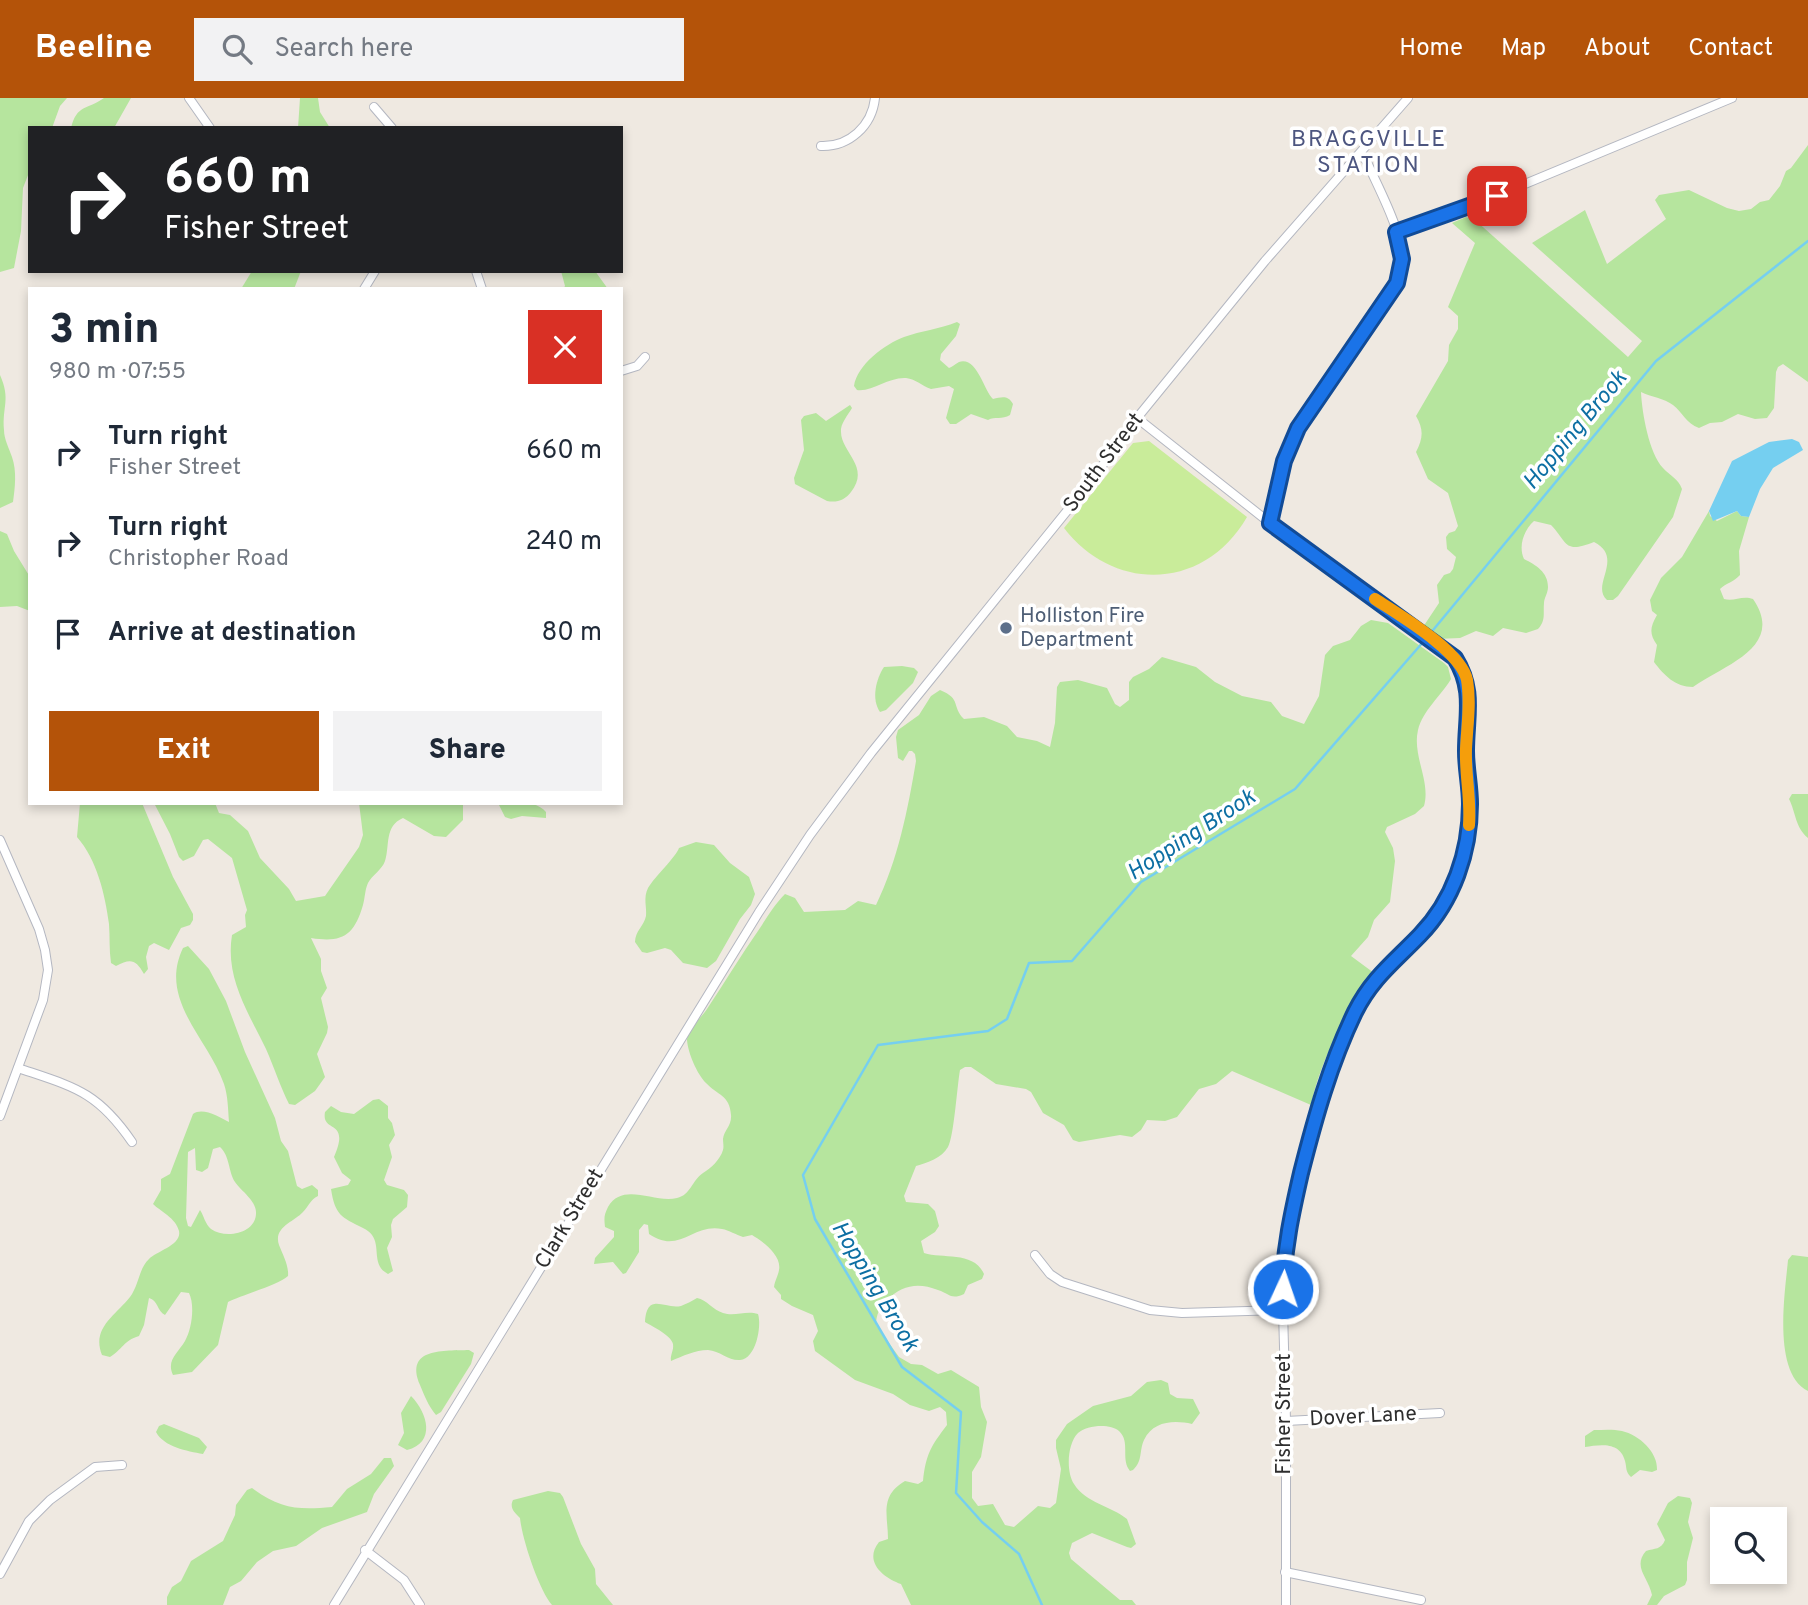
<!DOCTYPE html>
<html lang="en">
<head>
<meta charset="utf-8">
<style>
	body { margin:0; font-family:Overpass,sans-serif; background:#f2f2f3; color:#1f2937; height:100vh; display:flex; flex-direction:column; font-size:26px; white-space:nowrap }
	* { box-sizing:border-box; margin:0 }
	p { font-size:23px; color:#747a83 }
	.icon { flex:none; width:38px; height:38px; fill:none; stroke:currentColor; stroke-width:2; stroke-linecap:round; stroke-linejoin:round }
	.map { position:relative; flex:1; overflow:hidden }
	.side { position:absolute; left:28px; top:189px; width:595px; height:518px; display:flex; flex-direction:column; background:#fff; border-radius:0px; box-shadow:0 4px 10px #0003 }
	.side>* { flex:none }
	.guide { position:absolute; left:28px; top:28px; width:595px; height:147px; border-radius:0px; box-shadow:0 4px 10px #0003; background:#202124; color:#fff; overflow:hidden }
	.fabs { position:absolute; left:1710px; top:1409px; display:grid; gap:14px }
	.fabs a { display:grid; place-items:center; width:77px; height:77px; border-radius:0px; background:#fff; box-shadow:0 4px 10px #0003; font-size:35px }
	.pin { position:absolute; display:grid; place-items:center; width:60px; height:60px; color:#fff; margin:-30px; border-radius:14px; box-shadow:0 4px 10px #0006 }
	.me { position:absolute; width:77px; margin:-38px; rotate:3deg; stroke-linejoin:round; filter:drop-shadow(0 0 5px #0008) }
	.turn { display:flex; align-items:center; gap:24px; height:147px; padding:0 21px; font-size:32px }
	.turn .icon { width:91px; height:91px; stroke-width:2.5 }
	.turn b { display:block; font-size:49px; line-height:60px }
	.round { display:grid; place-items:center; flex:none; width:74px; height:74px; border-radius:0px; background:#f2f2f3 }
	.summary { display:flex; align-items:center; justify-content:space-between; height:119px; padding:0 21px }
	h1 { font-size:42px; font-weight:800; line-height:52px }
	.action { display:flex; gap:14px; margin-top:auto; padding:14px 21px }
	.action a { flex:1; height:80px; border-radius:0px; background:#b45309; color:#fff; font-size:28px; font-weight:800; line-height:80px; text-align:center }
	.action a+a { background:#f2f2f3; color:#1f2937 }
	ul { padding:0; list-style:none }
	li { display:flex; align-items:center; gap:21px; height:91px; padding:0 21px }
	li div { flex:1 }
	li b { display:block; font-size:26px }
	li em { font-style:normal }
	header { display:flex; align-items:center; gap:42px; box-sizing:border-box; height:98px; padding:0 35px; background:#b45309; color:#fff }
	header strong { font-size:33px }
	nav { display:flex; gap:38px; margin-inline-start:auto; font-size:24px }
	.search { width:490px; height:63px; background:#f2f2f3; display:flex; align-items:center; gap:18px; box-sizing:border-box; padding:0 24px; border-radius:0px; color:#747a83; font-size:26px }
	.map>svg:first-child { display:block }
	.green { fill:#b6e59e; fill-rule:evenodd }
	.pitch { fill:#c9ec9a }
	.water { fill:#75cff0 }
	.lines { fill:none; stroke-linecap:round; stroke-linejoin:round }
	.stream { stroke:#75cff0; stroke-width:2.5 }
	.minor-casing { stroke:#b4b7c1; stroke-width:10 }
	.minor { stroke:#fff; stroke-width:8 }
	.route-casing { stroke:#114b97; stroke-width:18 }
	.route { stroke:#1a73e8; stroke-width:12 }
	.slow { stroke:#f59e0b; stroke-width:12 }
	.service-dot { fill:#5c6f8a; stroke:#fff; stroke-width:2.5 }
	.labels { text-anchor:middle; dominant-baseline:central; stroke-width:7; stroke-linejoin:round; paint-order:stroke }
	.street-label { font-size:21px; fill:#2e2e2e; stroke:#fff }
	.service-label { font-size:21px; fill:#4e5e75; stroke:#fff; text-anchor:start }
	.neighbourhood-label { font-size:23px; letter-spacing:2px; fill:#4d5680; stroke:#fff }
	.water-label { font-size:23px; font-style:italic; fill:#0d6fa3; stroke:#fff }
</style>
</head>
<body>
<header>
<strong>Beeline</strong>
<div class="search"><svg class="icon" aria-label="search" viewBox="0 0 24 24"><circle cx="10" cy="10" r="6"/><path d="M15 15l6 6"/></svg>Search here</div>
<nav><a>Home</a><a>Map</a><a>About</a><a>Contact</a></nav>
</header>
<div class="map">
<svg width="1808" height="1507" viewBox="0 0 1808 1507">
	<rect width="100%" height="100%" fill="#efe9e1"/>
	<g class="green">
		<path d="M0 0H67L60 8 52 30H30V72L23 90 21 133 14 170 0 174Z"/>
		<path d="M104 0H131L114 30H71C77 6 87 12 104 0Z"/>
		<path d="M300 0H318L320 14 330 30H298Z"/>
		<path d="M1808 47V284L1783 266 1778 269 1776 274 1774 310 1767 320 1755 321 1738 316 1722 324 1710 325 1699 330C1686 325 1683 315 1673 307 1664 300 1651 299 1641 294 1642 315 1649 355 1663 370 1670 378 1678 380 1682 391L1673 419 1618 498 1613 502H1607C1590 487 1625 460 1594 444 1564 456 1568 445 1551 427L1534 423C1524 432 1518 448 1524 461 1536 467 1548 474 1548 489 1548 495 1544 500 1544 505 1543 516 1546 522 1538 531L1526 535 1503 530 1493 538 1476 533 1460 540 1436 541 1426 535 1423 529 1439 505 1437 487 1444 477 1450 475 1453 471 1456 459 1447 451 1446 439 1449 435 1455 433 1458 428 1448 395 1428 381 1416 354C1423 340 1424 332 1416 318L1448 263 1449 247 1458 231V218L1448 209 1475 145 1452 125 1466 119 1474 121 1628 259 1642 243 1532 145 1585 112 1607 166 1666 121 1655 102 1659 97 1689 92 1727 110 1739 113 1751 111 1760 104 1769 102 1780 88 1786 73 1791 70Z"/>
		<path d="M252 173H301L294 191H241Z"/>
		<path d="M561 173H595L608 191H563L565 188Z"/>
		<path d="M957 224 960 226 956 238 941 256 940 262 949 270C952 269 955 266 959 264 977 258 984 293 993 301 1002 299 1008 297 1013 306L1010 317C1002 322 995 318 988 322L971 316 956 326H950L946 320 954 291 949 288 931 291C922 288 916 281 906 280 888 279 873 294 857 292L854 288C857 267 885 246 904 239 921 233 939 231 957 224Z"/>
		<path d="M0 277C11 302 2 308 4 332 4 341 9 350 12 359 17 373 15 390 13 404L0 410Z"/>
		<path d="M850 307 852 310C848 317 840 326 841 334 841 354 871 369 851 394 845 402 837 405 827 403L795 386 794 380 804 352 801 322 804 318 816 315 826 323Z"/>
		<path d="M1709 413 1710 418 1717 423 1737 413 1741 418 1749 419 1739 453 1740 477C1734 484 1726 485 1720 491L1724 501C1734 504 1742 497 1753 501 1786 549 1724 567 1693 589 1675 589 1664 577 1654 564L1657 547C1649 536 1650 529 1657 517L1652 513 1650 502 1661 480 1682 459Z"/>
		<path d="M0 433 7 436 14 453 30 479V513L17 508 0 509Z"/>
		<path d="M1371 522 1388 525 1444 565 1448 569 1451 581C1441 598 1423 612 1418 632 1412 658 1431 683 1424 708L1415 716 1387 729 1385 734 1393 750 1395 763 1390 804 1374 822 1368 839 1351 858 1374 875C1346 920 1322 955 1311 1007L1232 973 1216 986 1199 991 1177 1019 1165 1023 1147 1022 1141 1032 1132 1039 1120 1037 1079 1044 1073 1042 1064 1027 1043 1015 1031 994 1026 991 996 986 971 969H965L960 972C957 989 954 1038 948 1049 942 1060 927 1065 916 1068L904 1098 906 1104 928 1106 935 1113 939 1128 935 1134 921 1143 924 1155C943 1161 974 1153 984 1176L982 1181 968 1187 964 1196C951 1202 950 1196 938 1192 918 1184 902 1187 887 1202 880 1208 876 1217 876 1227L899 1259 911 1266 922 1267 938 1276 951 1272 979 1289 981 1309 987 1324 981 1359 972 1374V1400L978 1408 993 1406 1005 1427 1014 1429 1038 1408 1050 1410 1056 1405 1061 1371 1056 1350V1342L1067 1326 1093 1308 1131 1298 1147 1284 1161 1282 1168 1285 1170 1296 1177 1300 1193 1301 1200 1315 1192 1326C1174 1322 1153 1323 1144 1342 1139 1353 1143 1363 1133 1372L1130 1373C1120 1361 1131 1344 1119 1333 1110 1325 1087 1327 1078 1335 1067 1346 1066 1374 1074 1386 1086 1405 1111 1408 1127 1421L1136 1446 1131 1450 1127 1449 1092 1435 1072 1445 1069 1455 1071 1461 1114 1497 1120 1502H1132L1136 1507H911L901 1486C884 1480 863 1464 879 1444L888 1441C888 1418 879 1398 905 1383L918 1386 923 1383C926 1356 931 1348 947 1327L946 1314 940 1309 929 1313 910 1307 893 1296 855 1282 815 1253 813 1243 818 1233 813 1217 792 1208 781 1201V1197L774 1189C775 1182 778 1178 779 1172 782 1157 762 1143 752 1137L743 1139C736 1137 729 1132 722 1131 693 1125 679 1157 649 1136L648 1127 644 1126 639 1132V1154L626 1175 623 1176 613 1164 594 1166 595 1160 614 1139V1133L605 1129C604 1120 604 1117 608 1109 623 1083 655 1106 677 1100 691 1097 692 1082 703 1075 711 1070 720 1062 723 1052 724 1049 723 1044 723 1041 724 1032 732 1028 731 1017 730 997 717 997 706 985 697 976 688 955 687 942 687 932 702 919 707 911 725 884 741 857 760 830 767 819 775 806 785 796L795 800 804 814 845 812 858 803 876 807C898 762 908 711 916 663L915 656 912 653H909L903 663 898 660 896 639 898 632 919 617 931 598 940 592C962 601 951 608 964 621L984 619 1007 628 1017 639 1037 643 1050 649 1055 625 1057 589 1060 584 1078 582 1107 590 1115 606 1120 609 1129 602V584L1133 579 1149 571 1162 559 1196 569 1215 584 1242 598 1271 604 1282 618 1304 626 1319 598 1325 557 1333 548 1350 542 1361 528Z"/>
		<path d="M902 568 914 570 918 574 913 585 886 612 880 614C871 601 876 581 884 569Z"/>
		<path d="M1792 696H1808V740C1795 729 1796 715 1789 701Z"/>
		<path d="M80 705H142L173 779 193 816V822L190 827 181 830 169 852 154 845 149 848 146 859 148 871 144 876C136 862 131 860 116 868L111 865C109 852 110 839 109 826 105 796 97 762 77 739Z"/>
		<path d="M154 705H215L219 715 230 717 248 733 260 760 289 791 296 803 325 798 359 749 363 737 359 705H463V722L446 739 434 738 403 720C384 728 390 748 385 763 382 772 372 777 368 785 365 791 365 800 363 807 354 838 342 845 311 840L321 861V873L327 890 321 900 328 929 327 935 317 956 325 979 315 993 295 1007 289 1006C280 988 274 969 266 951 248 914 225 880 232 837L246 829 245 817 247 812 232 760 208 741 203 742 194 758 183 763 179 759 170 736Z"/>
		<path d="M498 705C514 705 535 701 546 714V720L522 718 511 721 505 719Z"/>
		<path d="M696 744 714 747 730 765 749 779 755 796 751 807 740 821 716 863 707 870 683 865 671 852 665 850 647 855 642 854 635 844C635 833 644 828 646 818 647 809 643 800 648 790 655 778 676 759 679 750Z"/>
		<path d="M188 848 209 871 226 903 245 954 275 1020 281 1043 288 1053 297 1088 302 1091 312 1087 318 1092V1098C310 1102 309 1108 303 1114 294 1124 273 1129 279 1147 283 1157 289 1168 288 1178 278 1187 242 1197 228 1204L218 1247 192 1274 173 1277C166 1262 178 1255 185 1243 192 1231 195 1207 189 1195L181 1194 165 1217C157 1213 158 1202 149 1200L144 1227 139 1238C123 1243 123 1251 110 1259L102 1257C91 1230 116 1217 130 1199 139 1187 139 1170 149 1161 157 1153 182 1147 179 1133 176 1120 160 1113 153 1106L161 1092V1081L170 1076 193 1016C203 1009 219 1019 229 1024 228 1011 228 998 224 986 208 940 158 902 183 850ZM220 1049C230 1058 228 1073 235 1084 242 1094 257 1103 256 1116 255 1136 225 1141 211 1131 205 1126 204 1118 200 1112L191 1129 188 1128 186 1120 188 1054 195 1050 196 1072 202 1074 208 1070 213 1051Z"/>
		<path d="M379 1001 388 1008V1020L392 1025 395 1037 389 1047 392 1059 384 1082 387 1087 404 1092 408 1097 407 1109 393 1121 391 1127 392 1139 387 1150 393 1173 388 1176C371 1167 381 1149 372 1137 370 1134 367 1132 363 1130 341 1119 335 1117 331 1091L348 1087 351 1082 342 1075 334 1059C351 1020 321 1036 325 1014L331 1008 341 1014 354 1016 373 1002Z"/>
		<path d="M1792 1157 1808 1159V1293C1772 1275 1785 1195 1788 1162Z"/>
		<path d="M697 1200C707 1202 713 1212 723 1215 735 1219 746 1212 758 1216 762 1228 756 1261 740 1262 729 1263 720 1253 708 1252 695 1252 683 1258 671 1263 670 1256 674 1253 673 1246 671 1237 653 1229 645 1224 647 1193 665 1212 681 1208 686 1206 692 1203 697 1200Z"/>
		<path d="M469 1252 474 1255 471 1266 441 1314 436 1317C429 1309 424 1297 420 1287 404 1249 445 1253 469 1252Z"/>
		<path d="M411 1298C428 1315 436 1345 407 1352L398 1347 404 1335 401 1315Z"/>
		<path d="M164 1326 199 1340 207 1349 203 1356C187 1353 164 1349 156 1334L159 1328Z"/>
		<path d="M1594 1332C1603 1332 1613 1331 1622 1333 1639 1337 1658 1354 1657 1372L1652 1374 1640 1372 1631 1379C1625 1373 1627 1370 1625 1363 1620 1343 1599 1347 1585 1349V1338Z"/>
		<path d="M384 1360H391L394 1368 374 1396 367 1414 322 1430 296 1448 273 1453 257 1464 241 1483 230 1489 223 1507H167V1499L172 1489 181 1483 191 1463 223 1443 235 1417 236 1407 247 1392 252 1390C280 1411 298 1412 332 1409L347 1391 371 1376Z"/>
		<path d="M548 1393 560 1395 563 1399 581 1446 595 1471 596 1486 613 1507H552C539 1492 522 1441 520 1420 515 1415 509 1410 513 1402Z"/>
		<path d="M1678 1398 1690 1400 1692 1405 1688 1424 1693 1440 1687 1464V1482L1685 1487 1664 1498 1657 1507H1647L1652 1497C1649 1480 1632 1469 1646 1453 1655 1450 1661 1452 1665 1442L1657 1426 1668 1405Z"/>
	</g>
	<path class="pitch" d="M1149 343 1247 419C1205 492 1115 496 1064 430L1133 345Z"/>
	<path class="water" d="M1792 341 1799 344 1803 352 1773 370 1760 391 1749 419 1741 418 1737 413 1713 423 1709 413 1732 363 1769 344Z"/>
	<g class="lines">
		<path class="stream" d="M1042 1507 1019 1456 982 1424 956 1395 961 1314 902 1269 815 1121 803 1077 878 947 988 933 1007 921 1029 865 1072 863 1141 784 1295 691 1424 543 1656 263 1808 143"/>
		<g class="minor-casing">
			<g id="minor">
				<path d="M189 0 210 30"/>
				<path d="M374 9 392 30"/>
				<path d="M821 48C849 49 872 28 875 0"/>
				<path d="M1396 134 1472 108 1732 0"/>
				<path d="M476 173 482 191"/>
				<path d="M364 191 375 173"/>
				<path d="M621 273 637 268 645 259"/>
				<path d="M1137 320 1270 425"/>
				<path d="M0 742 39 831 45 852 48 872 43 902 0 1018"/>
				<path d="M18 970C74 989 97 993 132 1044"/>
				<path d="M1035 1157 1050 1176 1062 1184 1150 1212 1182 1215 1283 1212"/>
				<path d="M1286 1323 1440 1315"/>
				<path d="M365 1452 404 1482 420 1507"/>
				<path d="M1285 1474 1421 1502"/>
				<path d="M0 1476 29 1423 50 1402 95 1369 122 1367"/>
				<path d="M334 1507 759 814 810 737 871 655 1088 387 1137 320 1265 163 1408 0"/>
				<path d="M1286 1507V1323L1283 1212 1286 1147 1291 1116 1319 1005 1355 916 1372 885 1435 821 1446 803 1458 774 1469 727 1470 704 1466 655 1468 617 1467 583 1455 560 1270 425C1279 401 1279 376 1288 352 1305 308 1339 267 1367 230 1380 213 1399 193 1402 170 1405 137 1380 94 1367 64L1361 55"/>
			</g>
		</g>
		<use href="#minor" class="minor"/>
	</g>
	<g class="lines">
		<g class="route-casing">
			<path id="route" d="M1283 1191C1284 1151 1292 1114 1301 1075 1315 1020 1330 966 1355 914 1372 880 1394 864 1420 837 1453 803 1470 754 1470 706 1470 688 1466 671 1466 653 1466 618 1475 592 1455 560L1270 425 1284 363 1298 330 1397 185 1402 161 1396 134 1497 98"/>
		</g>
		<use href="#route" class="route"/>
		<path class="slow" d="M1375 501C1399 517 1461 553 1467 582 1471 605 1467 628 1466 651 1465 677 1471 701 1469 727"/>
	</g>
	<circle class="service-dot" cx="1006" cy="530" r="7"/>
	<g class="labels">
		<g class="street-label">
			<text transform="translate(1104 365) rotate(-53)">South Street</text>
			<text transform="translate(570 1121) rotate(-59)">Clark Street</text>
			<text transform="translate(1284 1316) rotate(-90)">Fisher Street</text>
			<text transform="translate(1363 1319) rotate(-3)">Dover Lane</text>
		</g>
		<g class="service-label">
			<text x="1020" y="518">Holliston Fire<tspan x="1020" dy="24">Department</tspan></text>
		</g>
		<g class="neighbourhood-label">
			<text x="1369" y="42">BRAGGVILLE<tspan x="1369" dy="26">STATION</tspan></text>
		</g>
		<g class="water-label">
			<text transform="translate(1576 333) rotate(-50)">Hopping Brook</text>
			<text transform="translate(1192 738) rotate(-33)">Hopping Brook</text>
			<text transform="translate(874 1189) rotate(59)">Hopping Brook</text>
		</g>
	</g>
</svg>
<div class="fabs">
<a><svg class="icon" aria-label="search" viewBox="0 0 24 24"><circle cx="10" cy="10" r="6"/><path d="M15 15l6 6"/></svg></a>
</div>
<div class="pin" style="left:1497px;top:98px;background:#d93025"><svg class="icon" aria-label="arrive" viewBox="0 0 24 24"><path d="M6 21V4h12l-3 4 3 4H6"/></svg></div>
<svg class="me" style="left:1283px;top:1191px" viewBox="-20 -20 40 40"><circle r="17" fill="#1a73e8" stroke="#fff" stroke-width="3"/><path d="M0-11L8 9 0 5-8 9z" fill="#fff"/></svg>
<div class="guide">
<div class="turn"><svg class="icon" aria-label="right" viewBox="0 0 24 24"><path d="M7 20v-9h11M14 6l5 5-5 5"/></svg><div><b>660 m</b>Fisher Street</div></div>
</div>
<section class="side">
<div class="summary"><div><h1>3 min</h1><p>980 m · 07:55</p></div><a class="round" style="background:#d93025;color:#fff"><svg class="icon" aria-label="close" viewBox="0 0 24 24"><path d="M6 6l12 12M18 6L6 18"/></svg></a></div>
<ul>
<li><svg class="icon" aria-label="right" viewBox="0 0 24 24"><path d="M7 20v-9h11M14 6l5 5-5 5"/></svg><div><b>Turn right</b><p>Fisher Street</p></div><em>660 m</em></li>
<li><svg class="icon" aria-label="right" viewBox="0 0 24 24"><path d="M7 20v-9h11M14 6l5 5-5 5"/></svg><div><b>Turn right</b><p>Christopher Road</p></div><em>240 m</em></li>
<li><svg class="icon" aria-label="arrive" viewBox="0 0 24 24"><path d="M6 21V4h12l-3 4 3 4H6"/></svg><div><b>Arrive at destination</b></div><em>80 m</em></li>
</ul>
<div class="action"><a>Exit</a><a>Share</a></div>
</section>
</div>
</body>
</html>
